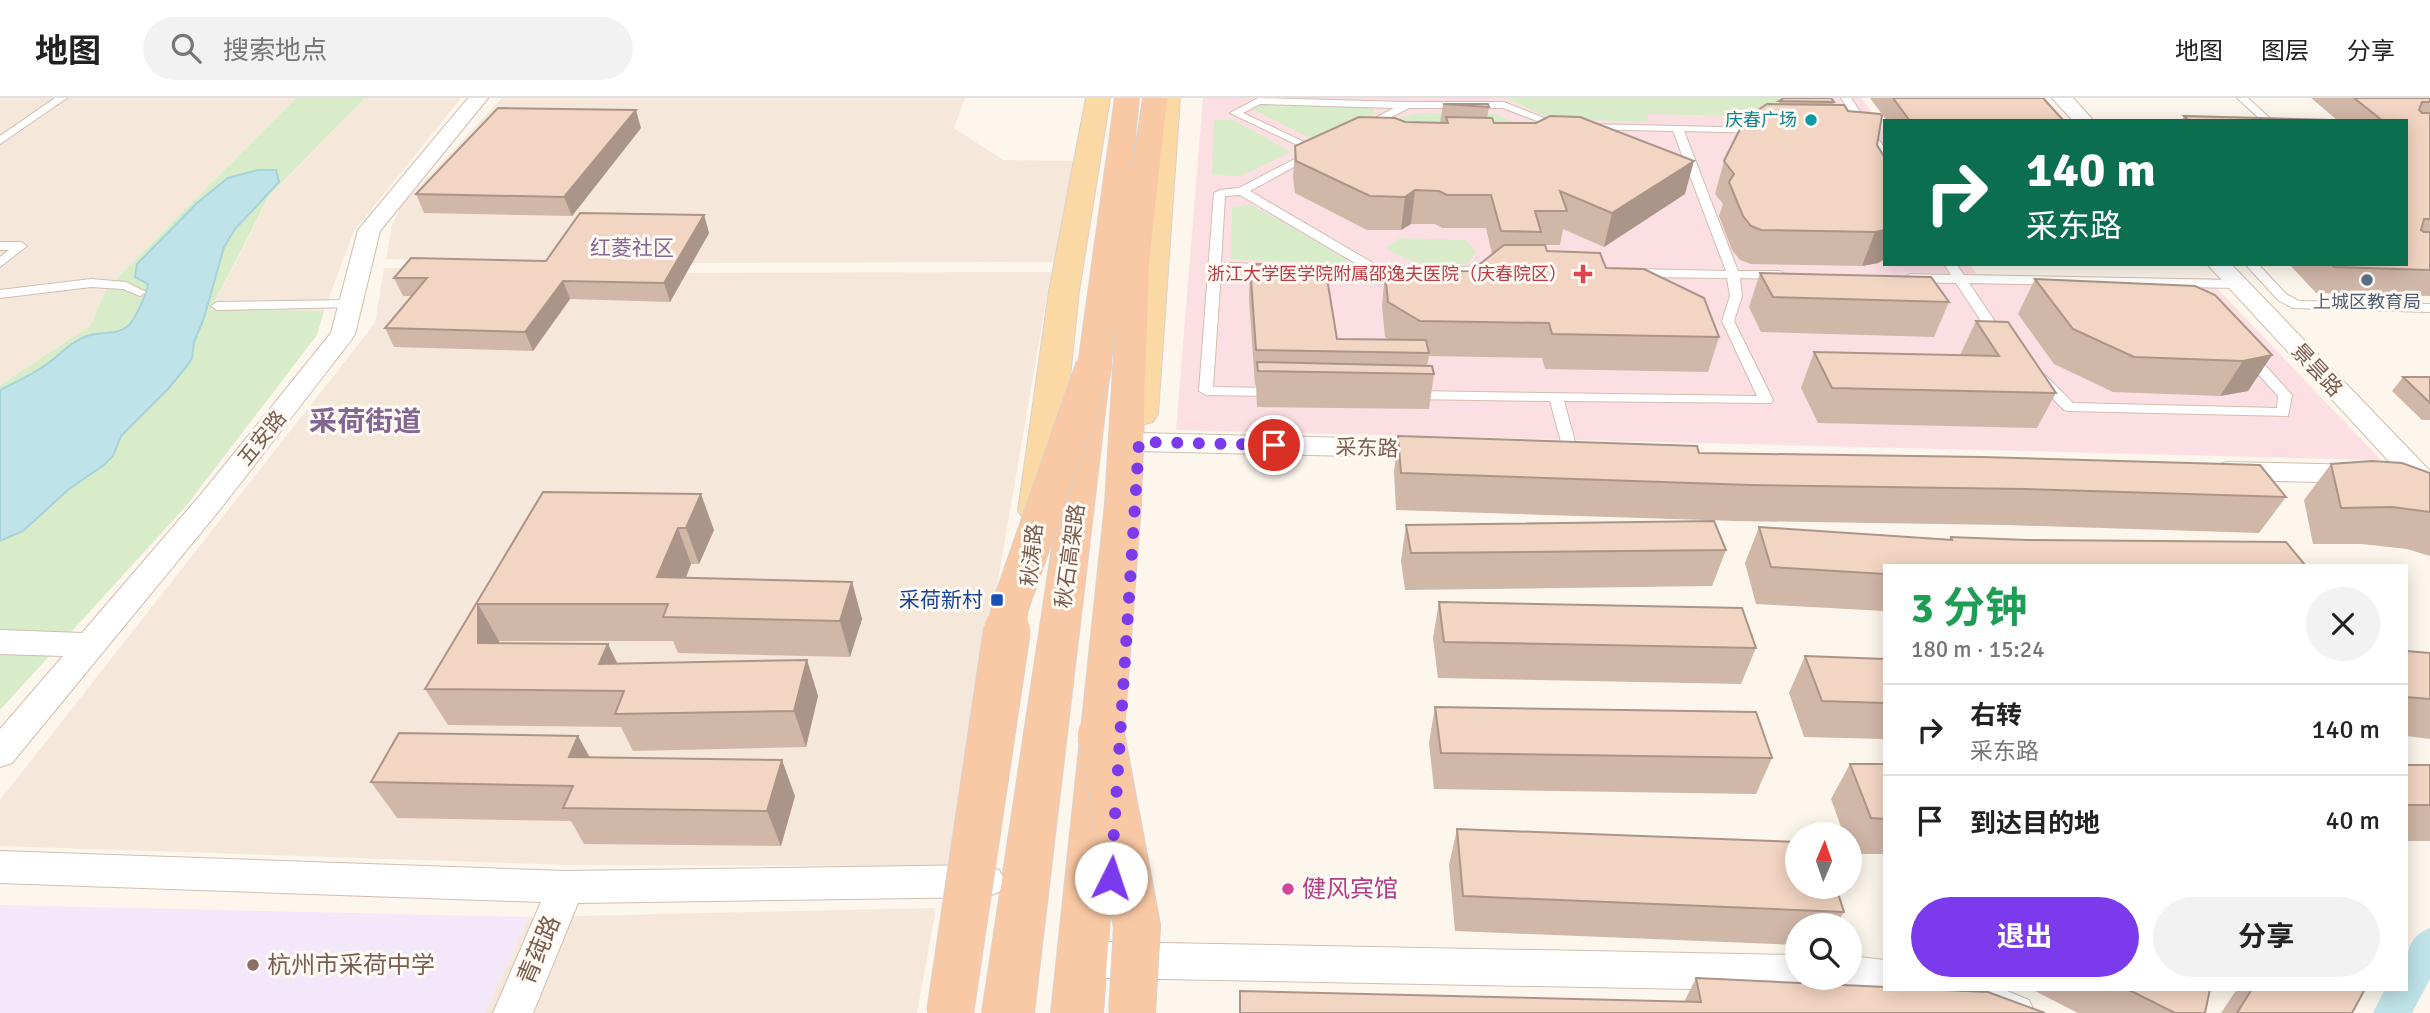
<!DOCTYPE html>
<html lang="zh">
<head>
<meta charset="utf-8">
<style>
	body { margin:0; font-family:Signika,"Noto Sans SC",sans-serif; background:#f2f2f2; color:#222; height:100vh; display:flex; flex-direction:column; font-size:26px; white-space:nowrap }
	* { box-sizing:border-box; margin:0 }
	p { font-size:23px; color:#767676 }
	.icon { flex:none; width:38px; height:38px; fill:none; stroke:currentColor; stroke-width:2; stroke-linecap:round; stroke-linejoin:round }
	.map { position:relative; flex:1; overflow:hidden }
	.sheet { position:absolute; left:1883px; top:466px; width:525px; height:427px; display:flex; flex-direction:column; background:#fff; border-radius:0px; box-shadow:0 4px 18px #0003 }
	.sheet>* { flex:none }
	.top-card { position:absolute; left:1883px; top:21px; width:525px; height:147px; border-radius:0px; box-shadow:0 4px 18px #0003; background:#0b6e4f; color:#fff; overflow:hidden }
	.needle { width:46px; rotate:2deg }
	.fabs { position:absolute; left:1785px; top:724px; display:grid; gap:14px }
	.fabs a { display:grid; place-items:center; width:77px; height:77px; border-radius:50%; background:#fff; box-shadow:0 4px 18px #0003; font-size:35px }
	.pin { position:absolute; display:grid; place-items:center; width:60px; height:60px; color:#fff; margin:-30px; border:4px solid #fff; border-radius:50%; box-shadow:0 2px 7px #0007 }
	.me { position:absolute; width:77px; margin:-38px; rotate:4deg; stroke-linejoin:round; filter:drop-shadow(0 0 5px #0008) }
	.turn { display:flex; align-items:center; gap:24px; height:147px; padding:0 28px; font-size:32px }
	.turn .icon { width:91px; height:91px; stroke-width:2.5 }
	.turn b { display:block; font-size:49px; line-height:60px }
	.round { display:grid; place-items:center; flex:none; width:74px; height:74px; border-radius:37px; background:#f2f2f2 }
	.head { display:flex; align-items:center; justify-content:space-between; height:119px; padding:0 28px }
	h1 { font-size:42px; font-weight:700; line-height:52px; color:#1e9e55 }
	.primary-button { display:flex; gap:14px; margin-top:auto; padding:14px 28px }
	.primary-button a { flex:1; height:80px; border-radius:42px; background:#7c3aed; color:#fff; font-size:28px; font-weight:700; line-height:80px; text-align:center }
	.primary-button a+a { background:#f2f2f2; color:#222 }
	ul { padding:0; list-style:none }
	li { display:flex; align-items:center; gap:21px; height:91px; padding:0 28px; border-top:2px solid #e0e0e0 }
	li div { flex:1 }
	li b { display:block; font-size:26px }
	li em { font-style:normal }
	header { display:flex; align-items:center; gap:42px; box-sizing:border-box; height:98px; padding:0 35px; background:#fff; border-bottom:2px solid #e0e0e0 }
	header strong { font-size:33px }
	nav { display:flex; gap:38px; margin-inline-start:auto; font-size:24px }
	.search { width:490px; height:63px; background:#f2f2f2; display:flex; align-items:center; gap:18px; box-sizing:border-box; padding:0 24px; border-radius:38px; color:#767676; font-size:26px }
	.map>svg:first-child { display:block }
	.residential { fill:#f5e8da }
	.education { fill:#f3e8fa }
	.medical { fill:#fbdfe3 }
	.green { fill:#d8ecc9 }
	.water { fill:#bfe3e8; stroke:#a5d3da; stroke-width:2 }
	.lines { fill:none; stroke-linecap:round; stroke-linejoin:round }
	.canal { fill:#bfe3e8; fill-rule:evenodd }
	.service-casing { stroke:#d1beb0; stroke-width:2 }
	.minor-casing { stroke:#d1beb0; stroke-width:2 }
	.primary-casing { stroke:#dad1cd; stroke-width:2 }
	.trunk-casing { stroke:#dad1cd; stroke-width:2 }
	.service { fill:#fff; fill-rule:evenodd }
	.minor { fill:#fff; fill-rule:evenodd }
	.primary { fill:#fbd9a5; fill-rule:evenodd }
	.trunk { fill:#f9c8a4; fill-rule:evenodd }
	.trunk-bridge-far1-casing { stroke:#dad1cd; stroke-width:38; stroke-linecap:butt }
	.trunk-bridge-casing { stroke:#dad1cd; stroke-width:48; stroke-linecap:butt }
	.trunk-bridge-far1 { stroke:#f9c8a4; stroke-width:36 }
	.trunk-bridge { stroke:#f9c8a4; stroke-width:46 }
	.wall { fill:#d1b7a8 }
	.shaded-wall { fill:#aa9588 }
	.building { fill:#f3d5c3; stroke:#aa9588; stroke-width:2 }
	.route { stroke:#7c3aed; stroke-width:12; stroke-dasharray:0 21.6 }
	.culture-dot { fill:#0f9aa8; stroke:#fffaf3; stroke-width:2.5 }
	.health-dot { fill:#e0444e; stroke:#fffaf3; stroke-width:2.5 }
	.service-dot { fill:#5c6f8a; stroke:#fffaf3; stroke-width:2.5 }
	.transit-dot { fill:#1a4fb4; stroke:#fffaf3; stroke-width:2.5 }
	.hotel-dot { fill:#d1479c; stroke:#fffaf3; stroke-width:2.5 }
	.education-dot { fill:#8d6e63; stroke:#fffaf3; stroke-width:2.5 }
	.labels { text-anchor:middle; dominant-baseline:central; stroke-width:6; stroke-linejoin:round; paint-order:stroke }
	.far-culture-label { font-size:18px; fill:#0d838f; stroke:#fffaf3; text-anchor:end }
	.far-health-label { font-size:18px; fill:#be3a42; stroke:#fffaf3; text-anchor:end }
	.far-service-label { font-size:18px; fill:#4e5e75; stroke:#fffaf3 }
	.far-quarter-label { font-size:21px; fill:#846695; stroke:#fffaf3 }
	.street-label { font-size:21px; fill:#7a5c4d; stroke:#fffaf3 }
	.transit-label { font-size:21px; fill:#164399; stroke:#fffaf3; text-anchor:end }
	.near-hotel-label { font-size:24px; fill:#b23c85; stroke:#fffaf3; text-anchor:start }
	.near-street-label { font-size:24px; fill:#7a5c4d; stroke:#fffaf3 }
	.near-education-label { font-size:24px; fill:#785e54; stroke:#fffaf3; text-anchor:start }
	.district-label { font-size:28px; font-weight:bold; fill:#846695; stroke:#fffaf3 }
</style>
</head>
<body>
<header>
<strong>地图</strong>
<div class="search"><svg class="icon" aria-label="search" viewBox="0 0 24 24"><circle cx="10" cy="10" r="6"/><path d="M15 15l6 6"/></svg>搜索地点</div>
<nav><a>地图</a><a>图层</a><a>分享</a></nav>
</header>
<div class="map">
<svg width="2430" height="915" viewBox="0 0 2430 915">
	<rect width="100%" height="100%" fill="#fdf6ec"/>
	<g class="residential">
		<path d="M0 0H296L107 190 90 228 0 287Z"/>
		<path d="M365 0H461L354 133 324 213 211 212 269 99Z"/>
		<path d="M502 0H965L954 30 1003 62 1074 63 1055 164 709 165 386 161 392 127 401 108Z"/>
		<path d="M384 170 698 175 1051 174 949 768 571 767 0 748V702L375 225Z"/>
		<path d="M936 810 917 915H485L529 819Z"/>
	</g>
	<path class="education" d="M0 807 529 819 485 915H0Z"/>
	<path class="medical" d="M1203 0H1862L1885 35V166H1970L1983 186 2214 187 2381 362 1176 332Z"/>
	<g class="green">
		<path d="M296 0H365L269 98 211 211 324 213 317 237 187 407 0 612V287L90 228 107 190Z"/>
		<path d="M1507 0H1829L1843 20 1647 16 1649 24 1551 21Z"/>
		<path d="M1264 5 1372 10 1376 15 1326 41H1312L1252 11Z"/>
		<path d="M1420 15 1496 16 1524 29 1388 28 1401 19Z"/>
		<path d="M1214 22H1234L1291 54 1241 78 1212 77Z"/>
		<path d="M1252 107 1348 162 1339 166 1231 161 1232 109Z"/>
		<path d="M1400 140 1465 142 1476 154 1467 166C1437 166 1411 169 1386 150Z"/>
	</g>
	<path class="water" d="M258 72H276L279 84 235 131 224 149 204 220 194 244 192 260 187 268 168 291 121 338 113 358 104 367 69 391 23 433 0 443V292C16 284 32 277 47 266 61 256 70 244 87 238 100 233 116 238 128 228 135 222 147 195 148 186L135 179 137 166 197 105 228 80Z"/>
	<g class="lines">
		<path class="canal" d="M2430 830V881L2412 915H2373L2385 891H2406C2406 865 2403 840 2430 830Z"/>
		<g class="service-casing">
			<g id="service">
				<path d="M55 0H67L0 46V38Z"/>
				<path d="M1258 0 1405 4H1504L1564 28 1555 30 1503 10H1409L1364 33 1359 30 1360 28 1394 10 1260 6 1243 15 1323 53 1250 93 1378 168 1493 169 1499 173 1493 177 1301 174V168L1305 167 1360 168 1240 97 1225 98 1221 165 1269 166 1275 170 1269 174 1221 173 1213 289 1276 290 1283 294 1276 298 1206 297 1199 293 1214 95 1220 92 1239 90 1310 53 1230 15Z"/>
				<path d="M1841 0H1851L1885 51V63L1881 62Z"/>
				<path d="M2237 0H2248L2273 23H2262Z"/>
				<path d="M1588 26 1766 30 1767 32 1762 35 1684 33 1738 173H1780L1786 177 1780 181 1740 180 1742 198 1734 223 1773 302 1771 305 1564 303 1578 355 1571 360 1564 355 1550 303 1411 301 1404 297 1411 293 1757 298 1722 223 1730 198 1727 180 1634 179 1628 175 1634 171 1726 173 1673 33 1584 31V27Z"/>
				<path d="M0 144H21L27 148 0 169V159L9 152H0Z"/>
				<path d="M1944 166H1956L1964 177 2237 182 2243 186 2237 190 1969 185 2006 240 1999 244 1994 243 1956 185 1910 184 1904 180 1910 176 1951 177Z"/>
				<path d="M2245 166H2258L2286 196 2299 203 2430 206V214L2292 210 2278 202Z"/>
				<path d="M91 181 126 184 146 194 140 198 123 191 91 189 0 200V192Z"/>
				<path d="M349 202 355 206 353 209 217 212 211 208 217 204Z"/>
				<path d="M2248 253 2253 254 2292 297 2288 318 2069 313 2064 312 2033 280 2040 276 2045 277 2073 305 2277 310 2278 298 2241 257Z"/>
			</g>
		</g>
		<g class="minor-casing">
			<g id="minor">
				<path d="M468 0H488L380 133 355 236 352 241 222 409 12 665 0 669V631L63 558 0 556V532L82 535 202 395 331 235 358 132Z"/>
				<path d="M2052 0H2073L2094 23H2073Z"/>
				<path d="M2207 166H2231L2430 373V399L2420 397Z"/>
				<path d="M1139 335 1435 342 1445 345 1449 351 1445 357 1435 360 1139 353 1129 350 1125 344 1129 338Z"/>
				<path d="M2227 364 2363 367 2373 370 2377 376 2373 382 2363 385 2227 382 2217 379 2213 373 2217 367Z"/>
				<path d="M0 753 566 773 986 767 999 772 1005 783 999 794 986 799 578 805 533 915H493L541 804 0 785Z"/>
				<path d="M1106 844 1797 857V880H1814L1811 888 1797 893 1106 880 1092 875 1086 862 1092 849Z"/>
				<path d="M1850 858 1885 862V891H1900L1899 893C1879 901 1856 897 1836 889L1832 880H1850Z"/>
				<path d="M1919 891H2002L2029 902 2035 915C1998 915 1961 915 1925 904Z"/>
			</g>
		</g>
		<g class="primary-casing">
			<g id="primary">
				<path d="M1086 0H1110L1079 193 1056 413 1050 422 1037 425 1024 422 1018 413 1049 193Z"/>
				<path d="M1156 0H1180L1158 316 1153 324 1141 327 1129 324 1124 316Z"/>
			</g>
		</g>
		<g class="trunk-casing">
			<path id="trunk" d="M1115 0H1139L1130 88 1143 0H1167L1149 164 1141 406 1103 915H1051L1105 406 1116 221 1034 915H982L1063 376Z"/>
		</g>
		<use href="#service" class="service"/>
		<use href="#minor" class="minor"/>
		<use href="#primary" class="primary"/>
		<use href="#trunk" class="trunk"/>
		<g class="trunk-bridge-far1-casing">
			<path id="trunk-bridge-far1" d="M1006 533 1010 509 1094 269"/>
		</g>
		<g class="trunk-bridge-casing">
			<g id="trunk-bridge">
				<path d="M1101 637 1137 828 1132 915"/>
				<path d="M950 915 1007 532"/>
			</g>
		</g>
		<use href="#trunk-bridge-far1" class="trunk-bridge-far1"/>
		<use href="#trunk-bridge" class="trunk-bridge"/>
	</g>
	<g class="wall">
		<path d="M1870 0H2043L2064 23H1887Z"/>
		<path d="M2311 0H2430V198L2316 195 2289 166H2406V23H2182L2184 18 2337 22Z"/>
		<path d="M1779 3 1834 4 1833 7 1848 13 1877 47 1885 60V161L1878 165 1862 168 1751 166 1740 162 1732 152 1719 118 1723 106 1715 96 1724 63 1779 6Z"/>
		<path d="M1443 6 1489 9 1487 20 1494 25 1685 96 1604 149 1563 131 1560 147H1545L1547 153 1606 170 1719 239 1708 274 1545 271 1542 260 1429 258 1427 268 1434 276 1429 311 1257 309 1256 287H1255L1249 201 1250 166 1337 241H1389L1385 239 1382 208 1385 174 1471 173 1492 156 1486 130H1442L1435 126H1411L1401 132H1367L1295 95 1293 80 1295 48 1405 24 1440 25Z"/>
		<path d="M641 30 572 118 424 115 416 96Z"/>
		<path d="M704 117 709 135 670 204 570 201 533 253 394 249 385 230 412 198H403L394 180 546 163Z"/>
		<path d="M1760 175 1949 204 1934 239 1761 234 1749 209Z"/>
		<path d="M2035 181 2272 257 2248 293 2220 298 2113 294 2054 266 2018 216Z"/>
		<path d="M1976 223 2056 295 2037 330 1818 325 1801 290 1814 254 1960 257Z"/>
		<path d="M2403 279H2430V322H2422L2392 293Z"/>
		<path d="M1398 338 1699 355 2286 399 2259 435 2005 427 1736 423 1396 412 1394 374Z"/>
		<path d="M2331 366 2430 375V458L2407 451 2362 446H2313L2304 402Z"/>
		<path d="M543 394 714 432 699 466H691L686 480 852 484 862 521 850 559 678 555 673 543H499V545L608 546 618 566 807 562 818 598 806 649 633 653 621 629 448 627 425 591Z"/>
		<path d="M1406 427 1726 452 1712 488 1405 492 1401 463Z"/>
		<path d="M1759 429 1949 441 1951 439 2305 467H1885V513L1756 506 1745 465Z"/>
		<path d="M1439 504 1756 550 1741 586 1438 580 1433 540Z"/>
		<path d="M2406 553 2430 555V641L2406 638Z"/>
		<path d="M1805 558 1885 561V641L1804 639 1789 595Z"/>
		<path d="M1435 609 1772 660 1756 696 1434 691 1429 645Z"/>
		<path d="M578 638 590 659 795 698 781 748 584 746 571 723 397 720 371 684Z"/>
		<path d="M1850 666H1885V756H1851L1850 737H1844L1831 701Z"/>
		<rect x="2406" y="667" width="24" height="76"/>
		<path d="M1457 731 1844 814 1835 828H1797V847L1455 833 1449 767Z"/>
		<path d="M1696 880 2045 915 1684 904Z"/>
		<path d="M2031 891H2210L2205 915H2078Z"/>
		<path d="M2237 891H2365L2352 915H2221Z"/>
	</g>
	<g class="shaded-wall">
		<path d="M636 12 641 30 572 118 564 99Z"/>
		<path d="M1694 63 1685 96 1604 149 1612 115Z"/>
		<path d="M1415 92 1411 126 1401 132 1405 99Z"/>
		<path d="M704 117 709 135 670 204 664 185Z"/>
		<path d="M1885 132V161L1878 165 1862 168 1875 134Z"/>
		<path d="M563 183 570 201 533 253 525 234Z"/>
		<path d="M2272 257 2248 293 2220 298 2243 263Z"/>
		<path d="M701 396 714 432 699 466 686 430Z"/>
		<path d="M678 430 691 466 672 515 657 479Z"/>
		<path d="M852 484 862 521 850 559 840 523Z"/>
		<path d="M478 506 499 543 498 582 478 545Z"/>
		<path d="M608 546 625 583 599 566Z"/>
		<path d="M807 562 818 598 806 649 794 613Z"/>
		<path d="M578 638 597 674 569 659Z"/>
		<path d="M782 662 795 698 781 748 767 713Z"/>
	</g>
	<g class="building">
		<path d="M1784 0H1831L1834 4 1779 3Z"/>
		<path d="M1893 0H2043L2064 23H1910Z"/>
		<path d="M2354 0H2430V4H2422L2419 12 2422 15H2430V121H2424L2421 132 2424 134H2430V172L2334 169 2331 166H2406V23H2383Z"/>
		<path d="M1443 6H1488L1489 9Z"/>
		<path d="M1767 6 1844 7 1848 13 1880 16 1882 18 1877 47 1885 60V132L1875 134 1761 132 1751 128 1743 118 1729 84 1734 76 1724 63 1745 21Z"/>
		<path d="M498 10 636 12 564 99 416 96Z"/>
		<path d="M1550 18 1580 19 1694 63 1612 115 1560 93 1567 113H1535L1541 134 1501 133 1491 97H1447L1439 93 1415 92 1405 99 1370 98 1296 63 1295 48 1359 19 1395 20 1405 24 1448 25 1446 19 1492 20 1494 25H1536Z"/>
		<path d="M2184 18 2366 23H2189Z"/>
		<path d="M580 115 704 117 664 185 563 183 525 234 385 230 427 180H394L411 160 546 163Z"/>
		<path d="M1504 147H1545L1547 153 1600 155 1606 170 1644 171 1704 200 1719 239 1552 236 1549 225 1420 223 1388 204 1385 174 1471 173Z"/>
		<path d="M1250 166 1325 168 1337 241 1426 242 1429 255 1256 252Z"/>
		<path d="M1760 175 1931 179 1949 204 1773 199Z"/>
		<path d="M2035 181 2195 188 2215 197 2272 257 2243 263 2134 259 2073 231Z"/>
		<path d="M1976 223 2008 224 2056 295 1832 290 1814 254 1999 258Z"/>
		<path d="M1257 264 1432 268 1434 276 1258 273Z"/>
		<path d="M2403 279H2430V305Z"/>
		<path d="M1398 338 1697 348 1699 355 1982 359 2260 367 2286 399 2025 391 1750 387 1401 375Z"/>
		<path d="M2372 363 2402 365 2430 375V414L2392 409 2341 410 2331 366Z"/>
		<path d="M543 394 701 396 686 430H678L657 479 852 484 840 523 663 519 668 506H478V545L608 546 599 566 807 562 794 613 615 616 624 593 425 591Z"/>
		<path d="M1714 423 1726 452 1411 455 1406 427Z"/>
		<path d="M1759 429 1952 442 1951 439 2027 442 2286 444 2305 467H1885V476L1771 469Z"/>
		<path d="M1439 504 1742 510 1756 550 1444 544Z"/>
		<path d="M2406 553 2430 555V601L2406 599Z"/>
		<path d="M1805 558 1885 561V605L1822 603Z"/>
		<path d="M1435 609 1756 614 1772 660 1441 655Z"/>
		<path d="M399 635 578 638 569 659 782 662 767 713 563 710 573 688 371 684Z"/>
		<path d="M1850 666H1885V721L1871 720Z"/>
		<rect x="2406" y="667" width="24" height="40"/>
		<path d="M1457 731 1797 744V789H1836L1844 814 1463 798Z"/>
		<path d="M1696 880 1885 889V891H1922L1988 894 2045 915H1240V893L1701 904Z"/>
		<path d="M2127 891H2210L2205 915H2175Z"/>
		<path d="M2252 891H2365L2352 915H2237Z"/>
	</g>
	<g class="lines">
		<path class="route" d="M1111 780 1139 344 1274 347"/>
	</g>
	<circle class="culture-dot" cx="1811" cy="22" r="7"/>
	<path class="health-dot" d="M1579.5 165.5h7v7h7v7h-7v7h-7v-7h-7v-7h7z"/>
	<circle class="service-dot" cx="2367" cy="182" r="7"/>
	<rect class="transit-dot" x="990" y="495" width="14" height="14" rx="3.5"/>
	<circle class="hotel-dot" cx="1288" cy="791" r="7"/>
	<circle class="education-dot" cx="253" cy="867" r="7"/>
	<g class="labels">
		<g class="far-culture-label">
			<text x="1797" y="22">庆春广场</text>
		</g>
		<g class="far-health-label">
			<text x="1567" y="176">浙江大学医学院附属邵逸夫医院（庆春院区）</text>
		</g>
		<g class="far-service-label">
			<text x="2367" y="204">上城区教育局</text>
		</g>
		<g class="far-quarter-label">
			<text x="632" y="150">红菱社区</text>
		</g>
		<g class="street-label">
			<text transform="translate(2317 272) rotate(47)">景昙路</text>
			<text transform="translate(262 340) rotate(-51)">五安路</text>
			<text transform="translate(1367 350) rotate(2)">采东路</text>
			<text transform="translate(1032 457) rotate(-84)">秋涛路</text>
			<text transform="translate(1070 458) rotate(-82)">秋石高架路</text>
		</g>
		<g class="transit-label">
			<text x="983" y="502">采荷新村</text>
		</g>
		<g class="near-hotel-label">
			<text x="1302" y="791">健风宾馆</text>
		</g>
		<g class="near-street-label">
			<text transform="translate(539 852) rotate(-67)">青莼路</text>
		</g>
		<g class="near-education-label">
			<text x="267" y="867">杭州市采荷中学</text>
		</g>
		<g class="district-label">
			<text x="365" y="324">采荷街道</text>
		</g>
	</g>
</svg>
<div class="fabs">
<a><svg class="needle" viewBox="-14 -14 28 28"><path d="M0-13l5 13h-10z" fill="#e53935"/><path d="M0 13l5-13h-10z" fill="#767676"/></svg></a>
<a><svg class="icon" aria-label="search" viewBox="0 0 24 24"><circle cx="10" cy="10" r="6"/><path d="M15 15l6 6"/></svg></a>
</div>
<div class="pin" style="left:1274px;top:347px;background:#d93025"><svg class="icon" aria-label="arrive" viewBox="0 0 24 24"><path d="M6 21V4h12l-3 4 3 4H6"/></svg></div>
<svg class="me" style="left:1111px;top:780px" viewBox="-20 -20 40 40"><circle r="19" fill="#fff"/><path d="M0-13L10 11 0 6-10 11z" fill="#7c3aed"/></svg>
<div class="top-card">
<div class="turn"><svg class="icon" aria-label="right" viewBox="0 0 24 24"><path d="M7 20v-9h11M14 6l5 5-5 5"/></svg><div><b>140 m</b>采东路</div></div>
</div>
<section class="sheet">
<div class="head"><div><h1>3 分钟</h1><p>180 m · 15:24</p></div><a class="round"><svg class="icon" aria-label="close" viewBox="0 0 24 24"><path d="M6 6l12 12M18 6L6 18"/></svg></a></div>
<ul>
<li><svg class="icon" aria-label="right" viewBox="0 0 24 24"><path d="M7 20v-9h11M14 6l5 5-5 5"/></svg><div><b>右转</b><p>采东路</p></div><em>140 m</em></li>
<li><svg class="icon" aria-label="arrive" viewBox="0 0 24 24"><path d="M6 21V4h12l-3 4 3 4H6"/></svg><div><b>到达目的地</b></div><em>40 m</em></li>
</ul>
<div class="primary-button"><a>退出</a><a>分享</a></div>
</section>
</div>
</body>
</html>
